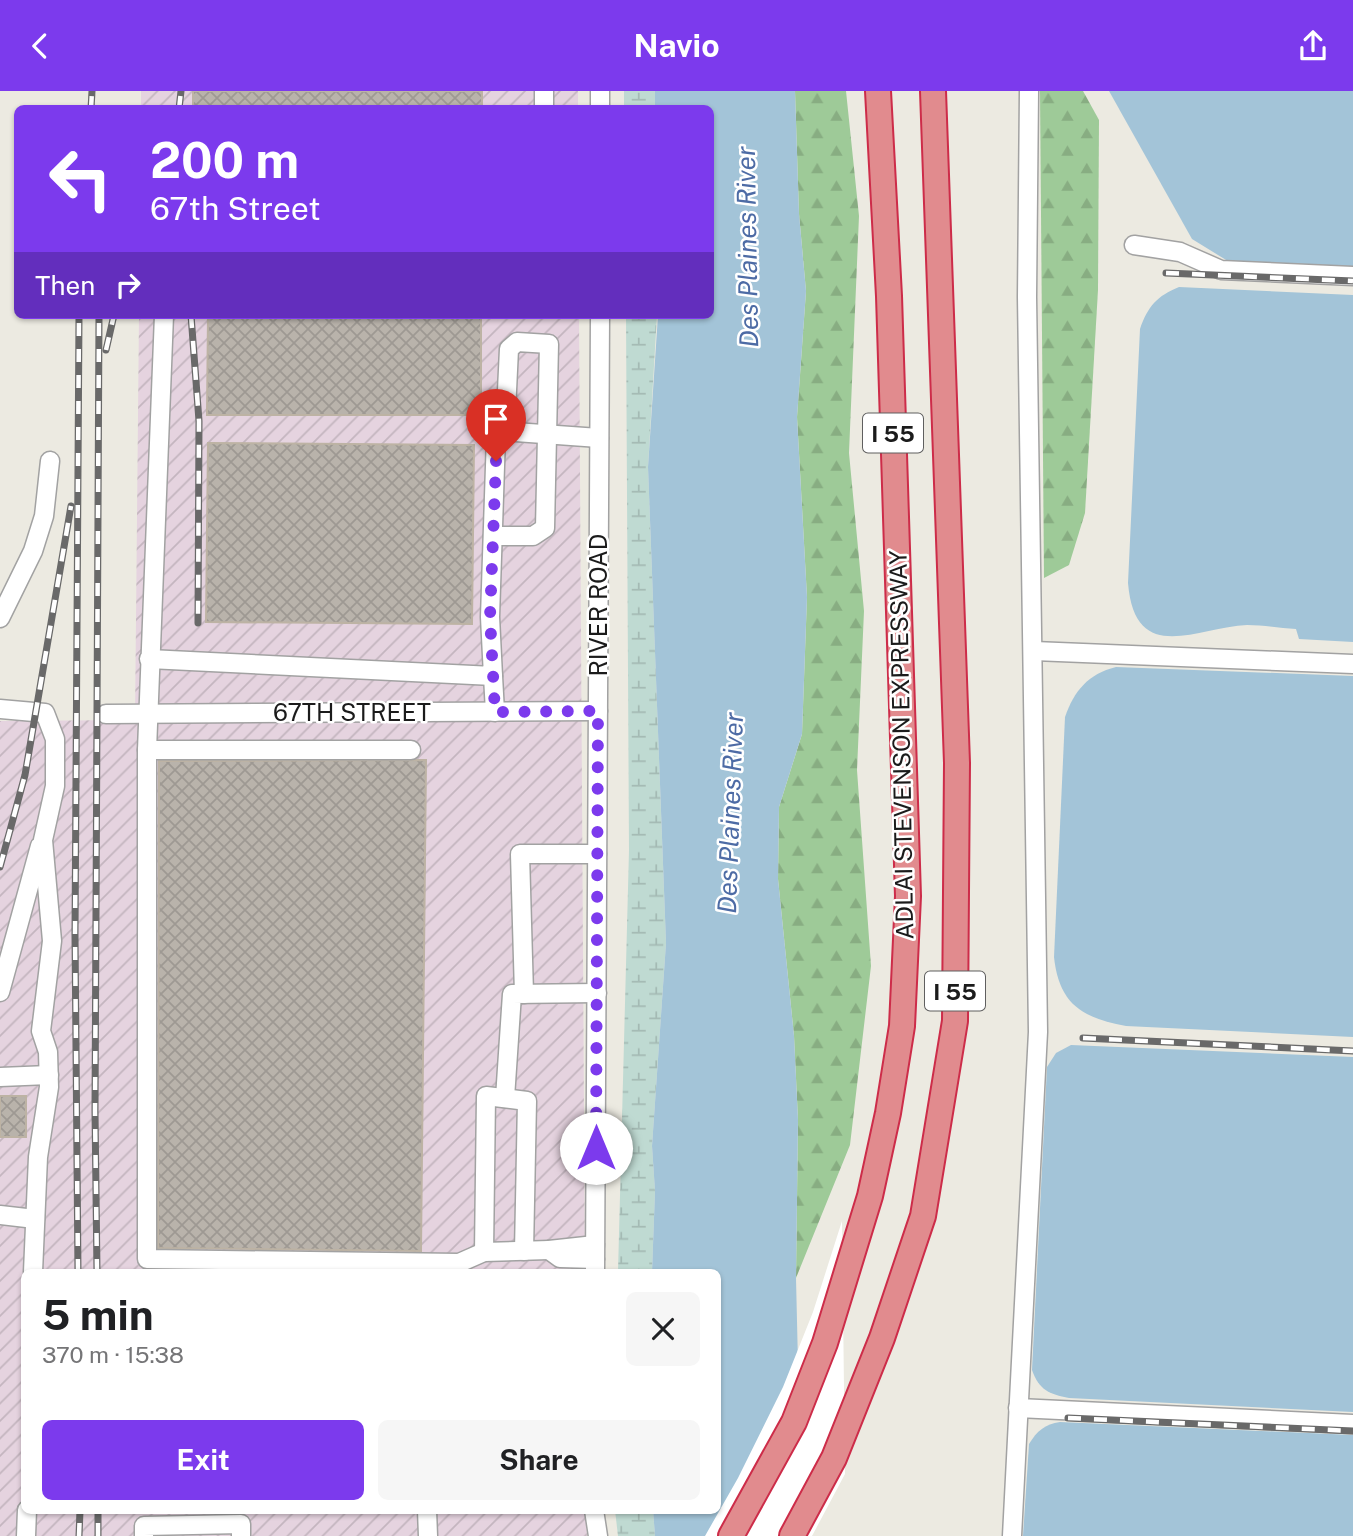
<!DOCTYPE html>
<html lang="en">
<head>
<meta charset="utf-8">
<style>
	body { margin:0; font-family:"Public Sans",sans-serif; background:#f6f6f6; color:#202124; height:100vh; display:flex; flex-direction:column; font-size:26px; white-space:nowrap }
	* { box-sizing:border-box; margin:0 }
	p { font-size:23px; color:#757577 }
	.icon { flex:none; width:38px; height:38px; fill:none; stroke:currentColor; stroke-width:2; stroke-linecap:round; stroke-linejoin:round }
	.map { position:relative; flex:1; overflow:hidden }
	.side { position:absolute; left:21px; top:1178px; width:700px; height:245px; display:flex; flex-direction:column; background:#fff; border-radius:10px; box-shadow:0 2px 5px #0004 }
	.side>* { flex:none }
	.top-card { position:absolute; left:14px; top:14px; width:700px; height:214px; border-radius:10px; box-shadow:0 2px 5px #0004; background:#7c3aed; color:#fff; overflow:hidden }
	.pin { position:absolute; display:grid; place-items:center; width:60px; height:60px; color:#fff; margin:-72px -30px; border-radius:50% 50% 50% 0; rotate:-45deg; box-shadow:0 0 7px #0007 }
	.pin .icon { rotate:45deg }
	.me { position:absolute; width:77px; margin:-38px; rotate:0deg; stroke-linejoin:round; filter:drop-shadow(0 0 5px #0008) }
	.turn { display:flex; align-items:center; gap:24px; height:147px; padding:0 21px; font-size:32px }
	.turn .icon { width:91px; height:91px; stroke-width:2.5 }
	.turn b { display:block; font-size:49px; line-height:60px }
	.then { display:flex; align-items:center; height:66px; padding:0 21px; background:#0003; gap:14px; font-size:26px }
	.round { display:grid; place-items:center; flex:none; width:74px; height:74px; border-radius:10px; background:#f6f6f6 }
	.summary { display:flex; align-items:center; justify-content:space-between; height:119px; padding:0 21px }
	h1 { font-size:42px; font-weight:700; line-height:52px }
	.action { display:flex; gap:14px; margin-top:auto; padding:14px 21px }
	.action a { flex:1; height:80px; border-radius:10px; background:#7c3aed; color:#fff; font-size:28px; font-weight:700; line-height:80px; text-align:center }
	.action a+a { background:#f6f6f6; color:#202124 }
	header { display:flex; justify-content:space-between; align-items:center; height:91px; padding:0 21px; background:#7c3aed; color:#fff; font-size:32px; font-weight:700 }
	.map>svg:first-child { display:block }
	.industrial { fill:url(#industrial-furrows) }
	.forest { fill:url(#forest-firs) }
	.wetland { fill:url(#wetland-marsh) }
	.water { fill:#a3c4d8 }
	.pier { fill:#fff }
	.building { fill:url(#building-cross-hatch); stroke:#bdb3a4; stroke-width:2 }
	.lines { fill:none; stroke-linecap:round; stroke-linejoin:round }
	.minor-casing { stroke:#a2a2a2; stroke-width:21 }
	.highway-casing { stroke:#cd2c49; stroke-width:28 }
	.minor { stroke:#fff; stroke-width:18 }
	.highway { stroke:#e18b8e; stroke-width:24 }
	.rail-casing { stroke:#696969; stroke-width:7 }
	.rail { stroke:#fff; stroke-width:4.5; stroke-dasharray:13; stroke-linecap:butt }
	.route { stroke:#7c3aed; stroke-width:12; stroke-dasharray:0 21.6 }
	.labels { text-anchor:middle; dominant-baseline:central; stroke-width:5; stroke-linejoin:round; paint-order:stroke }
	.shield { fill:#fff; stroke:#5f5f5f; stroke-width:2 }
	.shield-label { font-size:23px; font-weight:bold; fill:#1b1b1b }
	.street-label { font-size:24px; fill:#1b1b1b; stroke:#fff }
	.water-label { font-size:26px; font-style:italic; fill:#4d6ba5; stroke:#fff }
</style>
</head>
<body>
<header><svg class="icon" aria-label="back" viewBox="0 0 24 24"><path d="M15 5l-7 7 7 7"/></svg>Navio<svg class="icon" aria-label="share" viewBox="0 0 24 24"><path d="M12 15V3M7 8l5-5 5 5M5 13v7h14v-7"/></svg></header>
<div class="map">
<svg width="1353" height="1445" viewBox="0 0 1353 1445">
	<defs>
		<pattern id="industrial-furrows" width="10" height="10" patternUnits="userSpaceOnUse" patternTransform="scale(1.75)"><rect width="10" height="10" fill="#e5d3df"/><path d="M-1 1l2-2M0 10L10 0M9 11l2-2" fill="none" stroke="#c4b5bf"/></pattern>
		<pattern id="forest-firs" width="22" height="20" patternUnits="userSpaceOnUse" patternTransform="scale(1.75)"><rect width="22" height="20" fill="#9eca98"/><path d="M5 1l3.5 6h-7zM16 11l3.5 6h-7z" fill="#88ad82"/></pattern>
		<pattern id="wetland-marsh" width="20" height="14" patternUnits="userSpaceOnUse" patternTransform="scale(1.75)"><rect width="20" height="14" fill="#bfdad2"/><path d="M1 5h8M5 5V1M11 12h8M15 12V8" fill="none" stroke="#a4bab4"/></pattern>
		<pattern id="building-cross-hatch" width="8" height="8" patternUnits="userSpaceOnUse" patternTransform="scale(1.75)"><rect width="8" height="8" fill="#b9b3ab"/><path d="M0 0l8 8M0 8l8-8" fill="none" stroke="#9e9993"/></pattern>
	</defs>
	<rect width="100%" height="100%" fill="#eceae1"/>
	<g class="industrial">
		<rect x="141" y="0" width="437" height="18"/>
		<path d="M139 224H579L585 1181H24V1419H586L587 1445H0V630L135 629Z"/>
	</g>
	<g class="forest">
		<path d="M795 0H846L859 125 849 362 864 520 857 679 871 875 850 1054 796 1187 798 1029 794 945 778 788 779 716 802 643 807 506 797 326 806 200 799 123Z"/>
		<path d="M1040 0H1083L1099 29 1098 199 1085 422 1069 474 1044 487Z"/>
	</g>
	<g class="wetland">
		<rect x="624" y="0" width="31" height="17"/>
		<path d="M626 224H657L648 376 666 852 652 1055 655 1100 652 1181H618L629 759Z"/>
		<path d="M615 1419H653L655 1445H618Z"/>
	</g>
	<g class="water">
		<path d="M655 0H795L799 123 806 200 797 326 807 506 802 643 779 716 778 788 794 945 798 1029 796 1187 802 1445H655L653 1419H718V1181H652L655 1100 652 1055 666 852 648 376 658 224H710V18L655 17Z"/>
		<path d="M1109 0H1353V178L1231 172 1192 148Z"/>
		<path d="M1179 196 1353 204V551L1299 548 1296 538C1280 537 1263 534 1247 534 1197 536 1135 576 1128 492L1140 238C1148 215 1157 205 1179 196Z"/>
		<path d="M1116 576 1353 585V946L1126 935C1082 927 1059 913 1054 866L1065 626C1074 600 1088 583 1116 576Z"/>
		<path d="M1071 954 1353 966V1321L1069 1307C1049 1303 1039 1299 1032 1279L1047 976 1056 962Z"/>
		<path d="M1060 1331 1353 1344V1445H1023L1029 1353C1037 1340 1045 1333 1060 1331Z"/>
	</g>
	<path class="pier" d="M842 1130 845 1383 812 1445H705L738 1387 783 1296 813 1221Z"/>
	<g class="building">
		<rect x="193" y="0" width="289" height="18"/>
		<path d="M208 224H481V324H207Z"/>
		<path d="M208 352 474 354 472 533 206 531Z"/>
		<path d="M426 669 421 1160 158 1157 159 670Z"/>
		<rect x="0" y="1005" width="26" height="41"/>
	</g>
	<g class="lines">
		<g class="minor-casing">
			<g id="minor">
				<path d="M544 0V18"/>
				<path d="M600 0V18"/>
				<path d="M1134 154 1180 161 1221 179 1353 185"/>
				<path d="M493 445H533L545 437 549 253 517 251 509 258 505 341"/>
				<path d="M0 527 33 460 44 425 50 370"/>
				<path d="M1034 560 1353 573"/>
				<path d="M149 568 493 585 490 526 496 345 502 340 599 347"/>
				<path d="M493 585 495 621"/>
				<path d="M0 618 45 622 55 648V695L43 749 52 850 41 940 48 961 49 996 38 1066 33 1181"/>
				<path d="M106 623 598 620"/>
				<path d="M147 659 164 224"/>
				<path d="M411 659H147V1168L459 1172 484 1161 549 1159"/>
				<path d="M0 901 40 755"/>
				<path d="M524 903 520 763H597"/>
				<path d="M0 986 49 984"/>
				<path d="M505 1007 512 903 597 902"/>
				<path d="M0 1124 35 1128"/>
				<path d="M595 1154 549 1159 560 1167 595 1168"/>
				<path d="M484 1161 486 1005 527 1010 524 1160"/>
				<path d="M595 1181 600 224"/>
				<path d="M1018 1317 1353 1333"/>
				<path d="M427 1419 428 1445"/>
				<path d="M594 1419 598 1445"/>
				<path d="M26 1445 27 1419"/>
				<path d="M144 1445V1435L241 1433V1445"/>
				<path d="M1012 1445 1038 941 1027 206 1029 0"/>
			</g>
		</g>
		<g class="highway-casing">
			<g id="highway">
				<path d="M731 1445 794 1331 825 1252 870 1105 888 1022 902 935 908 805 889 205 878 0"/>
				<path d="M792 1445 834 1367 882 1247 923 1125 955 930 957 672 933 0"/>
			</g>
		</g>
		<use href="#minor" class="minor"/>
		<use href="#highway" class="highway"/>
		<g class="rail-casing">
			<g id="rail">
				<path d="M91 18 92 0"/>
				<path d="M179 18 181 0"/>
				<path d="M1166 182 1353 190"/>
				<path d="M191 224 199 330 198 532"/>
				<path d="M106 259 114 224"/>
				<path d="M0 776 25 684 71 415"/>
				<path d="M1083 947 1353 960"/>
				<path d="M78 1181 75 844 79 224"/>
				<path d="M97 1181 95 1020 99 224"/>
				<path d="M1068 1327 1353 1340"/>
				<path d="M79 1445 80 1419"/>
				<path d="M98 1445V1419"/>
			</g>
		</g>
		<use href="#rail" class="rail"/>
	</g>
	<g class="lines">
		<path class="route" d="M496 370 490 526 495 621 598 620 596 1057"/>
	</g>
	<g class="labels">
		<g class="shield">
			<rect x="863" y="322.5" width="60" height="39" rx="5"/>
			<rect x="925" y="880.5" width="60" height="39" rx="5"/>
		</g>
		<g class="shield-label">
			<text x="893" y="342">I 55</text>
			<text x="955" y="900">I 55</text>
		</g>
		<g class="street-label">
			<text transform="translate(598 514) rotate(-90)">RIVER ROAD</text>
			<text x="352" y="621">67TH STREET</text>
			<text transform="translate(901 654) rotate(-91)">ADLAI STEVENSON EXPRESSWAY</text>
		</g>
		<g class="water-label">
			<text transform="translate(747 156) rotate(-91)">Des Plaines River</text>
			<text transform="translate(730 722) rotate(-88)">Des Plaines River</text>
		</g>
	</g>
</svg>
<div class="pin" style="left:496px;top:370px;background:#d93025"><svg class="icon" aria-label="arrive" viewBox="0 0 24 24"><path d="M6 21V4h12l-3 4 3 4H6"/></svg></div>
<svg class="me" style="left:596px;top:1057px" viewBox="-20 -20 40 40"><circle r="19" fill="#fff"/><path d="M0-13L10 11 0 6-10 11z" fill="#7c3aed"/></svg>
<div class="top-card">
<div class="turn"><svg class="icon" aria-label="left" viewBox="0 0 24 24"><path d="M17 20v-9H6M10 6l-5 5 5 5"/></svg><div><b>200 m</b>67th Street</div></div>
<div class="then">Then<svg class="icon" aria-label="right" viewBox="0 0 24 24"><path d="M7 20v-9h11M14 6l5 5-5 5"/></svg></div>
</div>
<section class="side">
<div class="summary"><div><h1>5 min</h1><p>370 m · 15:38</p></div><a class="round"><svg class="icon" aria-label="close" viewBox="0 0 24 24"><path d="M6 6l12 12M18 6L6 18"/></svg></a></div>
<div class="action"><a>Exit</a><a>Share</a></div>
</section>
</div>
</body>
</html>
